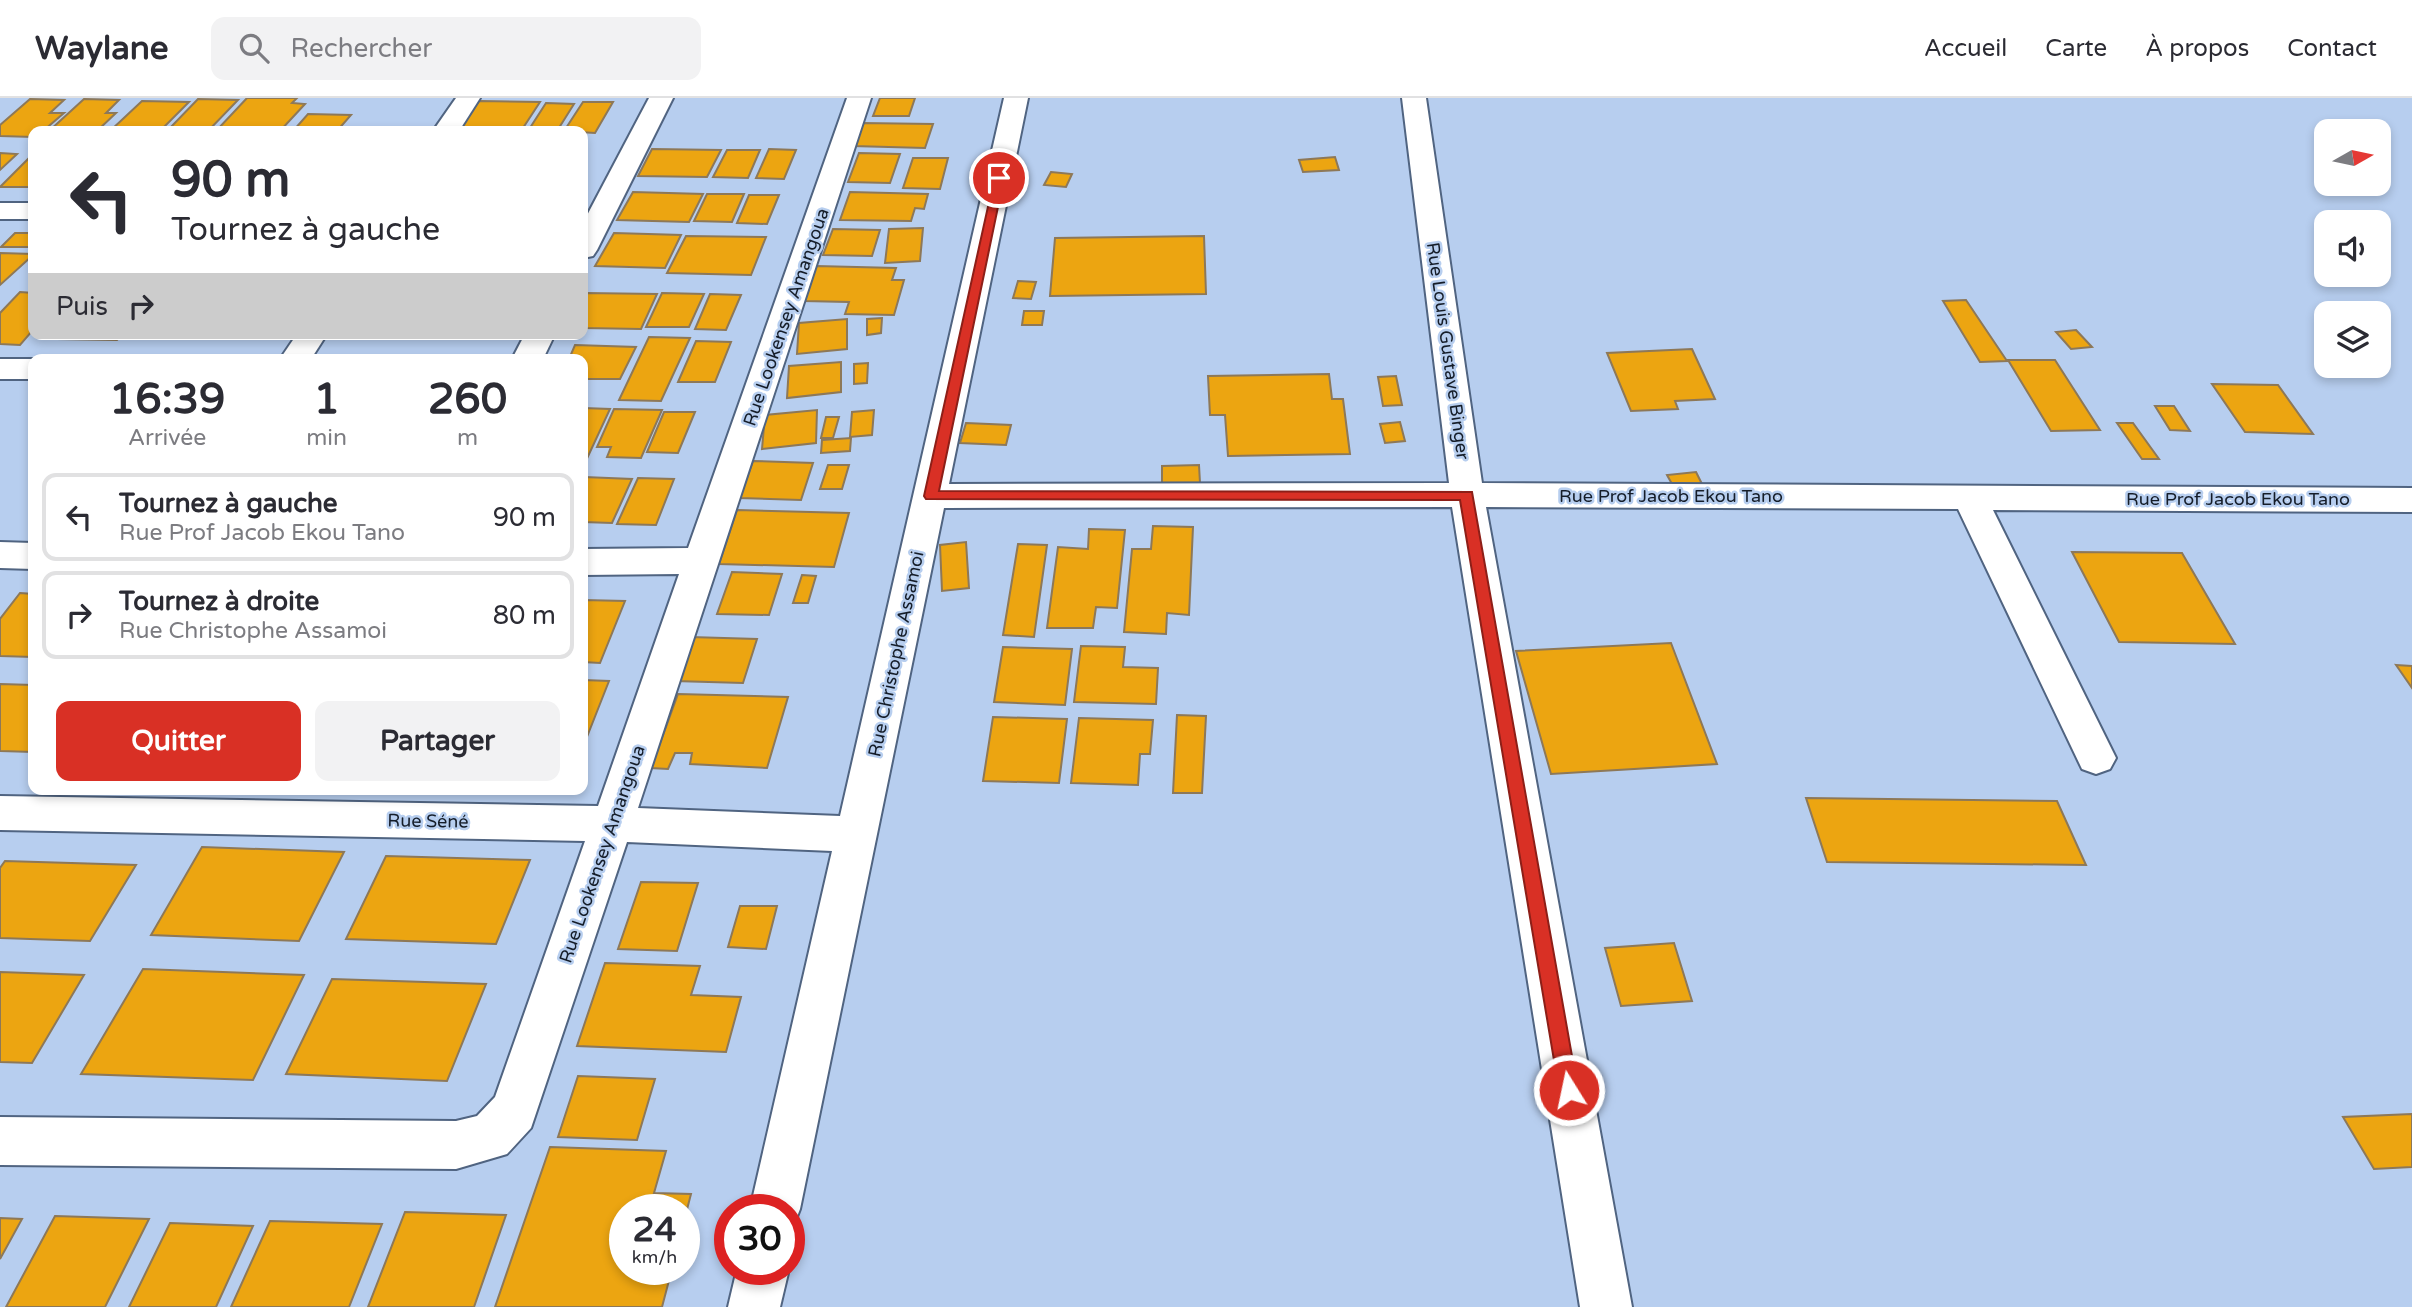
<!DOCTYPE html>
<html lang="fr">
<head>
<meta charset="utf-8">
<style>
	body { margin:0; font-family:"Varela Round",sans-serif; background:#f2f2f3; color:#2b2b33; height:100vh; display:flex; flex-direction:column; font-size:26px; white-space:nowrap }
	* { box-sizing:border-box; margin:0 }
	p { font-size:23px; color:#7c7c81 }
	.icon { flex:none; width:38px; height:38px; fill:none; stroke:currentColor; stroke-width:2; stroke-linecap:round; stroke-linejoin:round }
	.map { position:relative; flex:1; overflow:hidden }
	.panel { position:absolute; left:28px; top:256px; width:560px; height:441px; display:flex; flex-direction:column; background:#fff; border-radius:14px; box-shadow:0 4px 10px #0003 }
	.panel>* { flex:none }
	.guide { position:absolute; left:28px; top:28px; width:560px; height:214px; border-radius:14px; box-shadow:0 4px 10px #0003; background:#fff; color:#2b2b33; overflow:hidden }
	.needle { width:46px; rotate:81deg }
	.controls { position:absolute; left:2314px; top:21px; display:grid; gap:14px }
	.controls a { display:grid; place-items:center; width:77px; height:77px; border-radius:14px; background:#fff; box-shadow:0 4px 10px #0003; font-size:35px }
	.speed { position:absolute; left:609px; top:1096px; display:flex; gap:14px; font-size:35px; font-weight:700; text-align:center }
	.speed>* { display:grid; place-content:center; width:91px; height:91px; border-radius:50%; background:#fff; box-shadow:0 4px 10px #0003; line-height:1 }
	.speed small { font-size:18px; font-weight:400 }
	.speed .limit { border:10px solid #d22; background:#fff; color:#111 }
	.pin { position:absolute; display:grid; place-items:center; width:60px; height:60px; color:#fff; margin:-30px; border:4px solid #fff; border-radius:50%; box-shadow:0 2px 7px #0007 }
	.me { position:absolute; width:77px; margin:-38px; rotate:350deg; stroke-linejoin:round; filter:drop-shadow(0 0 5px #0008) }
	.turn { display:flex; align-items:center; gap:24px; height:147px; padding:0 28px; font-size:32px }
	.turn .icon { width:91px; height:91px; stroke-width:2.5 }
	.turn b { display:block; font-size:49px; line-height:60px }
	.then { display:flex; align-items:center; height:66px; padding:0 28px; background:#0003; gap:14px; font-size:26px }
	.eta { display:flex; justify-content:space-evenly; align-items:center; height:119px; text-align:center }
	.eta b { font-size:42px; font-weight:800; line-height:49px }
	.cta { display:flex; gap:14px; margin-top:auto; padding:14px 28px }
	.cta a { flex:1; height:80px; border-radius:14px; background:#d93025; color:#fff; font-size:28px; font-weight:800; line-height:80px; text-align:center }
	.cta a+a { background:#f2f2f3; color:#2b2b33 }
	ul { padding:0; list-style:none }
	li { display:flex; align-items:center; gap:21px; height:88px; margin:0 14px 10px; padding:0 14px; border:4px solid #e1e1e2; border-radius:14px }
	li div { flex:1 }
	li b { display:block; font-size:26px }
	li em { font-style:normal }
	header { display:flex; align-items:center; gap:42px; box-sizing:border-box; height:98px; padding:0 35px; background:#fff; border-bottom:2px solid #e1e1e2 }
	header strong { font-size:33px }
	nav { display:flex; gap:38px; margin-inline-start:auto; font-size:24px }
	.search { width:490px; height:63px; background:#f2f2f3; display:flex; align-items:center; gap:18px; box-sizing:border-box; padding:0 24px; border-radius:14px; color:#7c7c81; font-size:26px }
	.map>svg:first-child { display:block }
	.building { fill:#eca511; stroke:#8d7858; stroke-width:2 }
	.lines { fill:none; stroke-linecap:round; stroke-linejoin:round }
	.street-casing { stroke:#506481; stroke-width:4 }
	.street { fill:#fff; fill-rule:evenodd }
	.route { fill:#d93025; stroke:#8d1f18; stroke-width:2 }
	.labels { text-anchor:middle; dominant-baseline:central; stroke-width:5; stroke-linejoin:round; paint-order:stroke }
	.street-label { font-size:18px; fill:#151d29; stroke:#b7ceef }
</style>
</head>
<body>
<header>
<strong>Waylane</strong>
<div class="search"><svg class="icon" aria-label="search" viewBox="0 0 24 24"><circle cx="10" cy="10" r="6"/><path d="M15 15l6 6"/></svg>Rechercher</div>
<nav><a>Accueil</a><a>Carte</a><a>À propos</a><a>Contact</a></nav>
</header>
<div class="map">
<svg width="2412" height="1209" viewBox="0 0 2412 1209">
	<rect width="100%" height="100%" fill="#b7ceef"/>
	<g class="building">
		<path d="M247 0H297L292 5 305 6 280 33H216Z"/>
		<path d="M880 0H915L909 18H873Z"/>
		<path d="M30 1 64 2 50 15H64L43 33H33V39L0 38V27Z"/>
		<path d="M84 1 119 2 106 15H116L97 33H49Z"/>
		<path d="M198 1 238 2 208 33H167Z"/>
		<path d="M142 3 189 4 160 33H110Z"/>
		<path d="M479 3 540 4 521 33H458Z"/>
		<path d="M583 4H613L595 35 564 33Z"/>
		<path d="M546 5 574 6 557 33H528Z"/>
		<path d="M308 16 351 17 337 33H293Z"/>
		<path d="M861 25 933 26 925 50 853 48Z"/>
		<path d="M652 51 721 52 707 79 638 78Z"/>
		<path d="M769 51 796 52 784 81 756 80Z"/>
		<path d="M727 52H760L748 80 713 79Z"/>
		<path d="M0 55 17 56 0 72Z"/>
		<path d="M859 55 900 56 890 85 848 84Z"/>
		<path d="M33 56V87L31 89H0Z"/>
		<path d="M1335 59 1339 72 1303 74 1299 62Z"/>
		<path d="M913 60H948L940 91 903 90Z"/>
		<path d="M1051 74 1072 76 1066 89 1044 87Z"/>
		<path d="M633 94 703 96 689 124 617 122Z"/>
		<path d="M850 94 928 96 924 111 915 110 911 123 840 122Z"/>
		<path d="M707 96H744L732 124 694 123Z"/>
		<path d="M749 97H779L767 126 737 125Z"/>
		<path d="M923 130 920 163 885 165 889 131Z"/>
		<path d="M833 131 880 132 872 158 823 157Z"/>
		<path d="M15 135H33V149H1Z"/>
		<path d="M614 135 681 137 665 170 595 168Z"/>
		<path d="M686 138 766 139 751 177 667 175Z"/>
		<path d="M1204 138 1206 196 1050 198 1055 140Z"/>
		<path d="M0 155 33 156V157L0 187Z"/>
		<path d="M816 168 896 170 892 182H904L894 217 845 216 849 204 804 203Z"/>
		<path d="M1018 183 1036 184 1031 201 1013 200Z"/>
		<path d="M20 194 33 195V232L20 247 0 246V215Z"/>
		<path d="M585 195 657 196 641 231 583 230V199Z"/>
		<path d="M662 195 704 196 689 229H646Z"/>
		<path d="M710 196 741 197 726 232 695 231Z"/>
		<path d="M1966 202 2007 263 1980 264 1943 203Z"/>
		<path d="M1024 213H1044L1042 227H1022Z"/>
		<path d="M882 220 881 235 867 237V221Z"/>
		<path d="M847 221V251L797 256 799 225Z"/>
		<path d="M2076 232 2092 249 2071 251 2056 234Z"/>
		<path d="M64 236H123L117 242 59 241Z"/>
		<path d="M130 236H178L174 240 127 239Z"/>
		<path d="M193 236H237L233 241 190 240Z"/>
		<path d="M649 239 690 240 661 303 619 302Z"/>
		<path d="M696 243 731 244 715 284H678Z"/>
		<path d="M575 247 636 249 620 281H583V261H569Z"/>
		<path d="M1692 251 1715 301 1675 303 1678 311 1631 313 1607 255Z"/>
		<path d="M2008 262H2055L2100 332 2051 333Z"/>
		<path d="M841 264V294L787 300 789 268Z"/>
		<path d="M868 265 867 285 854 286V266Z"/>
		<path d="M1329 276 1332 301H1343L1350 356 1228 358 1225 317H1210L1208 278Z"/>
		<path d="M1396 278 1402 307 1383 308 1378 279Z"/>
		<path d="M2212 286 2278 287 2313 336 2245 334Z"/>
		<path d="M2155 308H2174L2190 333 2170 332Z"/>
		<path d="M583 310 610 311 584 367 583 366Z"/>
		<path d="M614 311 662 312 641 360 607 359 611 349H597Z"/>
		<path d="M817 312 816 345 762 351 765 317Z"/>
		<path d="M874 312 872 337 850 339 852 314Z"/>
		<path d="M664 314H695L678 355 647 354Z"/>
		<path d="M826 319H839L833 340H821Z"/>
		<path d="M1400 324 1405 343 1385 345 1380 326Z"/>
		<path d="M966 325 1011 327 1006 347 960 345Z"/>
		<path d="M2117 325H2133L2159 361H2142Z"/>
		<path d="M851 340 850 353 821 355 822 342Z"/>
		<path d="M753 363 813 365 801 402 740 400Z"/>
		<path d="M828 367H849L842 391H820Z"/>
		<path d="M1199 367 1200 385 1162 387V368Z"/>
		<path d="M1696 374 1705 392 1677 395 1667 377Z"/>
		<path d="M584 379 632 381 612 425 583 424Z"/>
		<path d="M638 380 674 381 656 427 617 426Z"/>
		<path d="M737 412 849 415 834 469 719 466Z"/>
		<path d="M1153 428 1193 429 1189 517 1167 515 1166 536 1124 534 1132 451H1151Z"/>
		<path d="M1089 431 1125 432 1117 510 1096 509 1093 530H1047L1058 449 1088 451Z"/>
		<path d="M966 444 969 490 942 493 940 447Z"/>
		<path d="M1018 446 1047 447 1034 539 1003 537Z"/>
		<path d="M2072 454 2182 455 2235 546 2119 544Z"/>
		<path d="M732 474 782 476 769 517 717 516Z"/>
		<path d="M802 477 816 478 808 505H793Z"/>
		<path d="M20 495 33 496V559L0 558V521Z"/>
		<path d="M583 502 625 503 600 565 583 564Z"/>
		<path d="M690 539 757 541 743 585 675 583Z"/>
		<path d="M1671 545 1717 666 1551 676 1516 553Z"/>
		<path d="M1081 548 1125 549 1123 569 1158 570 1156 606 1074 604Z"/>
		<path d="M1003 549 1072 551 1065 607 994 604Z"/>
		<path d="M2396 567 2412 568V590Z"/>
		<path d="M583 582 609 583 583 649Z"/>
		<path d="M0 586 33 587V654L0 653Z"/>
		<path d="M678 596 788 599 767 670 690 666 692 655H675L668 671 651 670Z"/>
		<path d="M1177 617 1206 618 1202 695H1173Z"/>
		<path d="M993 619 1067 621 1059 685 983 683Z"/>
		<path d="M1079 620 1153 622 1150 656H1140L1138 687 1071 685Z"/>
		<path d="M1806 700 2057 703 2086 767 1827 764Z"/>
		<path d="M202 749 344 754 299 843 151 837Z"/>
		<path d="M386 758 530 762 496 846 346 841Z"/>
		<path d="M5 763 136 767 90 843 0 840V770Z"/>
		<path d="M641 784 698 785 677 853 618 851Z"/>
		<path d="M740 808H777L766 851 728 849Z"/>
		<path d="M1674 845 1692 903 1621 908 1605 850Z"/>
		<path d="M605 865 700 868 691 897 741 899 726 954 577 948Z"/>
		<path d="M143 871 304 877 253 982 81 976Z"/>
		<path d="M0 874 84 877 32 965 0 964Z"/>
		<path d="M332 881 486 886 447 983 286 976Z"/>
		<path d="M578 978 655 981 637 1042 558 1039Z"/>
		<path d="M2412 1016V1069L2374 1071 2343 1019Z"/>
		<path d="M550 1049 666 1053 654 1095 691 1096 684 1123V1111H625V1171H672L662 1209H495Z"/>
		<path d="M405 1114 506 1117 474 1209H368Z"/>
		<path d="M55 1118 149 1121 105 1209H6Z"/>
		<path d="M0 1120 22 1121 0 1161Z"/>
		<path d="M270 1123 382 1126 349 1209H231Z"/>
		<path d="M170 1125 253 1128 216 1209H129Z"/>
	</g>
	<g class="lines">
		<g class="street-casing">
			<g id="street">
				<path d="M456 0H480L459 33H433Z"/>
				<path d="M649 0H673L597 152 593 158 583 160V125Z"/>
				<path d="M847 0H871L638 710 840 718 1004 0H1028L949 386 1449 385 1402 0H1426L1482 385 2412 390V414L1993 412 2116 660 2110 671 2096 676 2082 671 1958 411 1486 409 1632 1209H1580L1452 409 944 410 800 1111 793 1129 789 1130V1111H750L832 753 627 744 531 1030 507 1056 456 1071 0 1067V1019L456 1023 477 1018 495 999 585 743 0 732V698L598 708 679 476 583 477V451L688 450Z"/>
				<rect x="0" y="105" width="33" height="16"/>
				<path d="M297 236H327L311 261H280Z"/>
				<path d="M525 236H555L543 261H512Z"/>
				<rect x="0" y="261" width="33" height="20"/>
				<path d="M0 444 33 445V471L0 470Z"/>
				<path d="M737 1171H789L780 1209H728Z"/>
			</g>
		</g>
		<use href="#street" class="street"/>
	</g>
	<path class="route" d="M995 77 1004 80 939 393 1472 394 1578 992 1576 999 1569 1002 1562 999 1559 992 1460 402 926 401 924 398Z"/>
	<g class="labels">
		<g class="street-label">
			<text transform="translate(786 219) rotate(-71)">Rue Lookensey Amangoua</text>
			<text transform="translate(1448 253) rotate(82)">Rue Louis Gustave Binger</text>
			<text x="1671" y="398">Rue Prof Jacob Ekou Tano</text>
			<text x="2238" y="401">Rue Prof Jacob Ekou Tano</text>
			<text transform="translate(896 556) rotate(-78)">Rue Christophe Assamoi</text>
			<text transform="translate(428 723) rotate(1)">Rue Séné</text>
			<text transform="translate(602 756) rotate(-71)">Rue Lookensey Amangoua</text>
		</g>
	</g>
</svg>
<div class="controls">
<a><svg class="needle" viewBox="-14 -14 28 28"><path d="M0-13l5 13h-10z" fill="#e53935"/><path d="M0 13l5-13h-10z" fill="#7c7c81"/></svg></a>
<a><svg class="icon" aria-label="sound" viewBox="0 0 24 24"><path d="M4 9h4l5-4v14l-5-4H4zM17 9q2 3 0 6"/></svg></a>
<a><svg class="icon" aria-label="layers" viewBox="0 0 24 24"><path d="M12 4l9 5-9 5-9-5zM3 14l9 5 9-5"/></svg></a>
</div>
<div class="speed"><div>24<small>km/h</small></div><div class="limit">30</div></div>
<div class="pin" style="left:999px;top:80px;background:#d93025"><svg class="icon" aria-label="arrive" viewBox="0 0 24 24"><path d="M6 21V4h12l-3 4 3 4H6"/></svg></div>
<svg class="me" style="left:1569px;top:992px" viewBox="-20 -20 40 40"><circle r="17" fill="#d93025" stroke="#fff" stroke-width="3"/><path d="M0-11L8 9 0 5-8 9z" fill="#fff"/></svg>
<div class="guide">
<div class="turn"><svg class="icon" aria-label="left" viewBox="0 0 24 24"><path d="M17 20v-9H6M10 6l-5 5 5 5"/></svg><div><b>90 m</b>Tournez à gauche</div></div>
<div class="then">Puis<svg class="icon" aria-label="right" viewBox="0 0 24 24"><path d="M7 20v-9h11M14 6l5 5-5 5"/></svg></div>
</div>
<section class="panel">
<div class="eta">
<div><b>16:39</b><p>Arrivée</p></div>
<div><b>1</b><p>min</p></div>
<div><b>260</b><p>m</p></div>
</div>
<ul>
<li><svg class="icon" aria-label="left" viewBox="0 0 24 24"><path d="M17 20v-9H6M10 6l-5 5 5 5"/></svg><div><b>Tournez à gauche</b><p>Rue Prof Jacob Ekou Tano</p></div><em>90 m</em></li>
<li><svg class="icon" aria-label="right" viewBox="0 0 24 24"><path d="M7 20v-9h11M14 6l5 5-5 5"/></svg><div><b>Tournez à droite</b><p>Rue Christophe Assamoi</p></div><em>80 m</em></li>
</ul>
<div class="cta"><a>Quitter</a><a>Partager</a></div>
</section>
</div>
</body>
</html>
